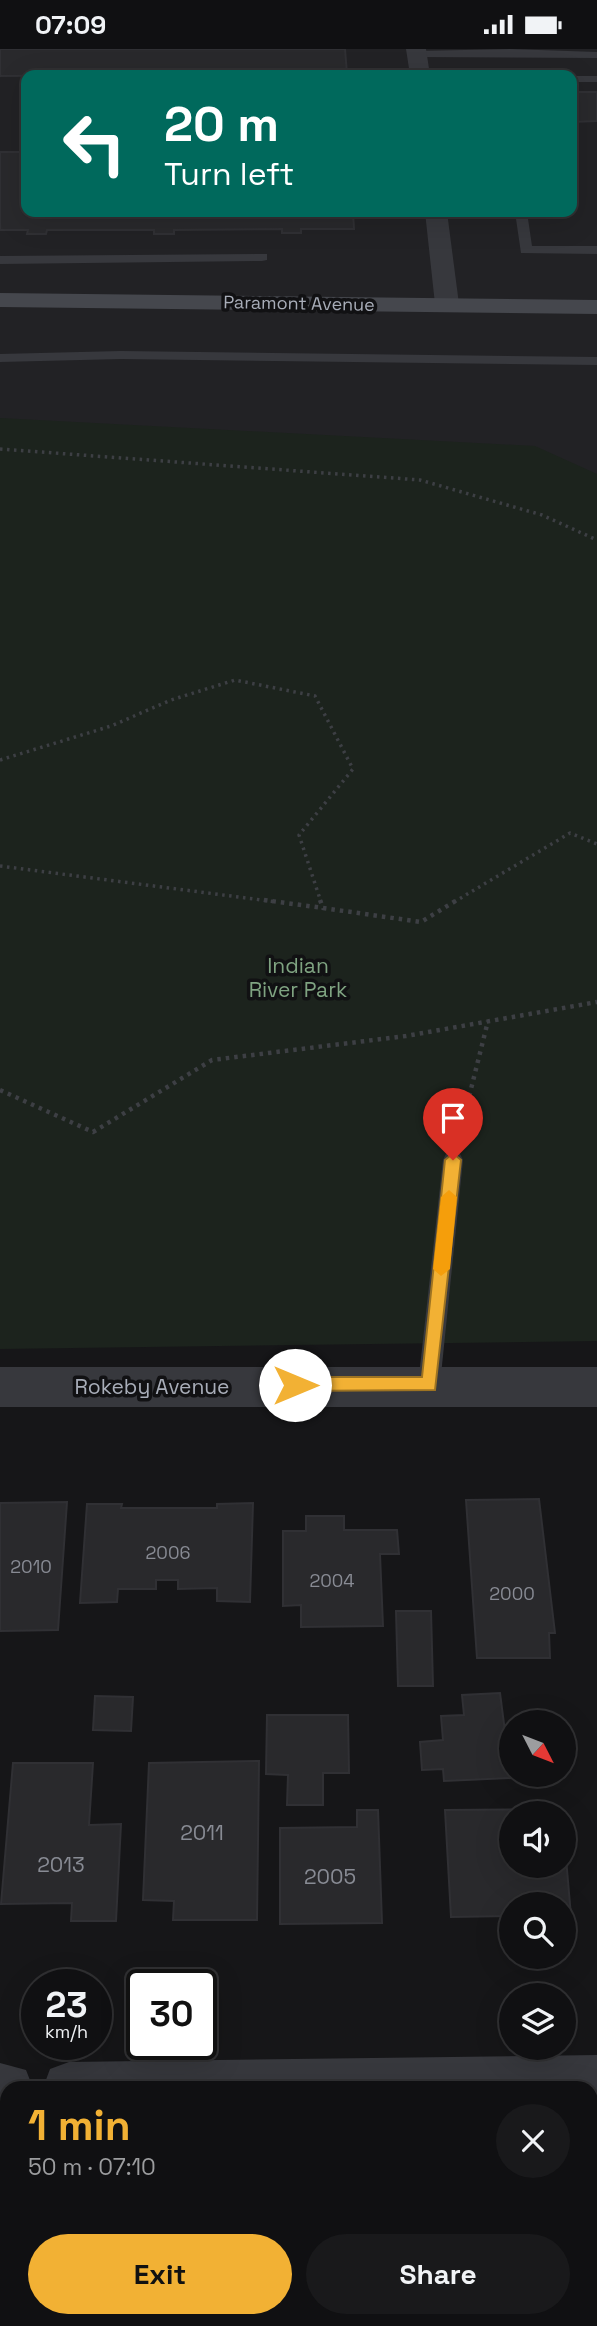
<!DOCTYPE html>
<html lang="en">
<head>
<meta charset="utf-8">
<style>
	body { margin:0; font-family:"Space Grotesk",sans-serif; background:#19191b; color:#f1f3f6; height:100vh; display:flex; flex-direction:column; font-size:26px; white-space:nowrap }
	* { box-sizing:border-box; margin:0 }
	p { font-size:23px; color:#9c9d9f }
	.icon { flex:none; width:38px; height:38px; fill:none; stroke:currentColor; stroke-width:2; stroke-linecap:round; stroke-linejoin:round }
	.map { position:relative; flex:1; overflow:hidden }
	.side { position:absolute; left:0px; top:2032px; width:598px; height:247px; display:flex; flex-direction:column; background:#101012; border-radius:21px 21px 0 0; box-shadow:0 7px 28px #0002,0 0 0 2px #303032 }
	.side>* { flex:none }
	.banner { position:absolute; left:21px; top:21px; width:556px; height:147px; border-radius:14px; box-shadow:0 7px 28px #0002,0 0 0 2px #303032; background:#00695c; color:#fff; overflow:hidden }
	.needle { width:46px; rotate:132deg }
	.fabs { position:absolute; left:499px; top:1661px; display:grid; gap:14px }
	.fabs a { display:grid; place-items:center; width:77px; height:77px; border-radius:50%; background:#101012; box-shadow:0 7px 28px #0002,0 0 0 2px #303032; font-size:35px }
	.speed { position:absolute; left:21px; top:1920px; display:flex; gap:14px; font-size:35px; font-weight:700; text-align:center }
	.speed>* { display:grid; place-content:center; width:91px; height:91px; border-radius:50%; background:#101012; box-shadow:0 7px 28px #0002,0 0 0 2px #303032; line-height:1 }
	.speed small { font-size:18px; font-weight:400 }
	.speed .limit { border:4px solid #111; border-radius:10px; background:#fff; color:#111 }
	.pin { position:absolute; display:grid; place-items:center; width:60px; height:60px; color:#fff; margin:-72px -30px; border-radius:50% 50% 50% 0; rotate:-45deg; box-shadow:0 0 7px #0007 }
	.pin .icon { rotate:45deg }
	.me { position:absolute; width:77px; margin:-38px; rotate:90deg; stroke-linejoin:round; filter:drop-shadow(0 0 5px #0008) }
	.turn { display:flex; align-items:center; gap:24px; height:147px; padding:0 28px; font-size:32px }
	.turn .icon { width:91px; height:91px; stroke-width:2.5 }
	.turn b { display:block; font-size:49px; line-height:60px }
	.round { display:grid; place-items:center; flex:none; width:74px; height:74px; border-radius:37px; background:#19191b }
	.summary { display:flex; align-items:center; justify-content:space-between; height:119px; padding:0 28px }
	h1 { font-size:42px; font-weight:700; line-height:52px; color:#f2b134 }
	.action { display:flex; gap:14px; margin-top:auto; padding:14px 28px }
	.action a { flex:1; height:80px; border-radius:42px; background:#f2b134; color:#111; font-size:28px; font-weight:700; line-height:80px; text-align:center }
	.action a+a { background:#19191b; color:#f1f3f6 }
	.status { display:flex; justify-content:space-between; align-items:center; height:49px; padding:0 35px; background:#101012; direction:ltr }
	.status svg { height:19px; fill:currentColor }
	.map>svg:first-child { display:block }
	.built { fill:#222225; fill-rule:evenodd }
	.green { fill:#1c231d }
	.building { fill:#29292c; stroke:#303034; stroke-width:2 }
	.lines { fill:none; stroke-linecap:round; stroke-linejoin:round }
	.path-far1 { stroke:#3d3f44; stroke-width:3.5; stroke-dasharray:2.5 4.5; stroke-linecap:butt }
	.path { stroke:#3d3f44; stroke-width:4.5; stroke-dasharray:3.5 5; stroke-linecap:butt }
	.lane { fill:#37383d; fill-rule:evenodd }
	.street { fill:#37383d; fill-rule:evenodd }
	.secondary { fill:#45474d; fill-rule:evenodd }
	.route { fill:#f2b134; stroke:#9d7322; stroke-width:2 }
	.slow { fill:#f59e0b }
	.labels { text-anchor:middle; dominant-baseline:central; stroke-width:7; stroke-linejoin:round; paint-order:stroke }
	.far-street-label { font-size:18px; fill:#a8adb8; stroke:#111113 }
	.number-label { font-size:18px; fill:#888b94 }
	.park-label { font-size:21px; fill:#7fa381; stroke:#111113 }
	.street-label { font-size:21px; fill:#a8adb8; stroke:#111113 }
	.near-number-label { font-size:21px; fill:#888b94 }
</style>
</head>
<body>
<div class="status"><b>07:09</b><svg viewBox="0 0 49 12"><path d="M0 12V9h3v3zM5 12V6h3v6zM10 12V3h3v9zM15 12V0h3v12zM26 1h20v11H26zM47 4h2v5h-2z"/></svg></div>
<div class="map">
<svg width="597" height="2277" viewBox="0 0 597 2277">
	<rect width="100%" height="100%" fill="#161618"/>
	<path class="built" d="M0 0H597V498L0 402ZM26 26H572V163H26Z"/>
	<path class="green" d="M0 369 535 397 597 425V1292L0 1300Z"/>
	<g class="building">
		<path d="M0 0H345L347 25 0 27Z"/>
		<path d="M572 43H597V72L572 73Z"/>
		<path d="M0 103H26V163H353L354 180H301V184H282V180L174 181V185H154V181H47L46 185H27L28 181H0Z"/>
		<path d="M539 1450 555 1584H549L550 1609H477L466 1451Z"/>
		<path d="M67 1453 58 1581 0 1582V1454Z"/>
		<path d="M253 1454 250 1553 217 1552V1539L178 1540V1531H156V1540H118L117 1553 80 1554 87 1455H122L121 1459H217V1455Z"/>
		<path d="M306 1467H344V1481H397L399 1505H380L383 1577 301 1578V1556L283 1557V1482H306Z"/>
		<path d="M396 1562H431L433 1637H398Z"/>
		<path d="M500 1644 511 1729 444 1732 443 1720 422 1721 420 1693 443 1691 441 1667 464 1666 462 1646Z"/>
		<path d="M95 1647 133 1648 131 1682 93 1681Z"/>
		<path d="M267 1666H348L349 1724H323V1756H287L288 1726 266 1725Z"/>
		<path d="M259 1712 257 1871H173L174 1852 143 1851 149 1714Z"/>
		<path d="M13 1714H93L89 1776 121 1775 116 1872H71L72 1854 1 1855Z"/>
		<path d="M561 1760V1764H511V1816H564V1786L571 1867H564V1855H511V1867L451 1868 445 1761Z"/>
		<path d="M357 1761H378L382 1874 280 1875V1779L357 1778Z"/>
		<path d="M0 2253H7V2272H91V2277H0Z"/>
		<path d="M592 2258H597V2277H519V2272H592Z"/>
		<rect x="134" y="2272" width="193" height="5"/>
		<path d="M366 2272H488L489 2277H366Z"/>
	</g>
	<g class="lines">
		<g class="path-far1">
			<path d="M0 400 420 431 542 466 597 491"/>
			<path d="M0 711 111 677 171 651 235 631 315 647 353 720 299 786 321 853"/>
			<path d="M0 817 277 853"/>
			<path d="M454 853 570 784 597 795"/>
		</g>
		<g class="path">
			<path d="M264 851 323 859"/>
			<path d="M320 851 323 859 421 873 457 851"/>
			<path d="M0 1041 93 1083 212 1011 406 987 597 953"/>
			<path d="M461 1080 488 972"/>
		</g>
		<g class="lane">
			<path d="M510 0 597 3V9L417 8 411 5 417 2Z"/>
			<rect x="572" y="27" width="25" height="6"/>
			<path d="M515 163H527L532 197H597V205L521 204Z"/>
			<path d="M267 205V211L262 212 0 215V207Z"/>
			<path d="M121 302 597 308V316L121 310 0 313V305Z"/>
			<path d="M453 1102 460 1105 463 1111 440 1336 437 1344 429 1347 421 1344 418 1336 443 1111 446 1105Z"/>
		</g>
		<g class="street">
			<path d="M406 0H426L430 26H410Z"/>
			<path d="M425 163H447L459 255 456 260H438L435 255Z"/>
			<rect x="0" y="1318" width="597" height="40"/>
			<path d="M597 2006V2058H592V2039H43L50 2020 69 2013Z"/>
			<path d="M0 2014 26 2021 33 2039H7V2066H0Z"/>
		</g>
		<path class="secondary" d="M0 244 597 251V265L0 258Z"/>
	</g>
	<path class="route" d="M453 1104 461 1111 435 1341 289 1342 286 1336 289 1331 295 1328H422L445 1111Z"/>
	<path class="slow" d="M449 1141 457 1148 450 1220 441 1227 433 1220 441 1148Z"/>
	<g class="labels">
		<g class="far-street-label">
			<text transform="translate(299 254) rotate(1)">Paramont Avenue</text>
		</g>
		<g class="number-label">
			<text x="168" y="1503">2006</text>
			<text x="31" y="1517">2010</text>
			<text x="332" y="1531">2004</text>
			<text x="512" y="1544">2000</text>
		</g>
		<g class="park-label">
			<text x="298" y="916">Indian<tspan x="298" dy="24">River Park</tspan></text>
		</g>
		<g class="street-label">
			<text x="152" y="1337">Rokeby Avenue</text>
		</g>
		<g class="near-number-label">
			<text x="202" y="1783">2011</text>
			<text x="61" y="1815">2013</text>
			<text x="330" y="1827">2005</text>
		</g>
	</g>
</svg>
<div class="fabs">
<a><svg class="needle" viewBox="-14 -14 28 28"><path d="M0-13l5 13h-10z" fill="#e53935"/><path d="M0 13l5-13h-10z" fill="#9c9d9f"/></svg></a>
<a><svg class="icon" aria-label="sound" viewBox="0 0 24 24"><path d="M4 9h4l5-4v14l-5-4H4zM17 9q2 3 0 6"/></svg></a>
<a><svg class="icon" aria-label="search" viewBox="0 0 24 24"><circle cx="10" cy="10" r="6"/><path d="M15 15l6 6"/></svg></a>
<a><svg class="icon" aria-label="layers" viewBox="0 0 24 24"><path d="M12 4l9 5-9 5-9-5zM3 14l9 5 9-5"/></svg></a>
</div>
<div class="speed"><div>23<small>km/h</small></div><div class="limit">30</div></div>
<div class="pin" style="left:453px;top:1111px;background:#d93025"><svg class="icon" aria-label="arrive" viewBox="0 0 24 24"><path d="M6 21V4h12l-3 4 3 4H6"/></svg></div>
<svg class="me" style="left:295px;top:1336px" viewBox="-20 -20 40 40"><circle r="19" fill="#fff"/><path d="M0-13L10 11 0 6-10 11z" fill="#f2b134"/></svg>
<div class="banner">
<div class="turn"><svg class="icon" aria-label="left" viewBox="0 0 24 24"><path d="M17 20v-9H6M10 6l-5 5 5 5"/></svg><div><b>20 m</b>Turn left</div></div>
</div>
<section class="side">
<div class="summary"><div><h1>1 min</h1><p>50 m · 07:10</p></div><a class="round"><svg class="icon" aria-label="close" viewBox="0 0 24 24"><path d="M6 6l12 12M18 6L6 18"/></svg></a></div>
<div class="action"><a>Exit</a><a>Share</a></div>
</section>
</div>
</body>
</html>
